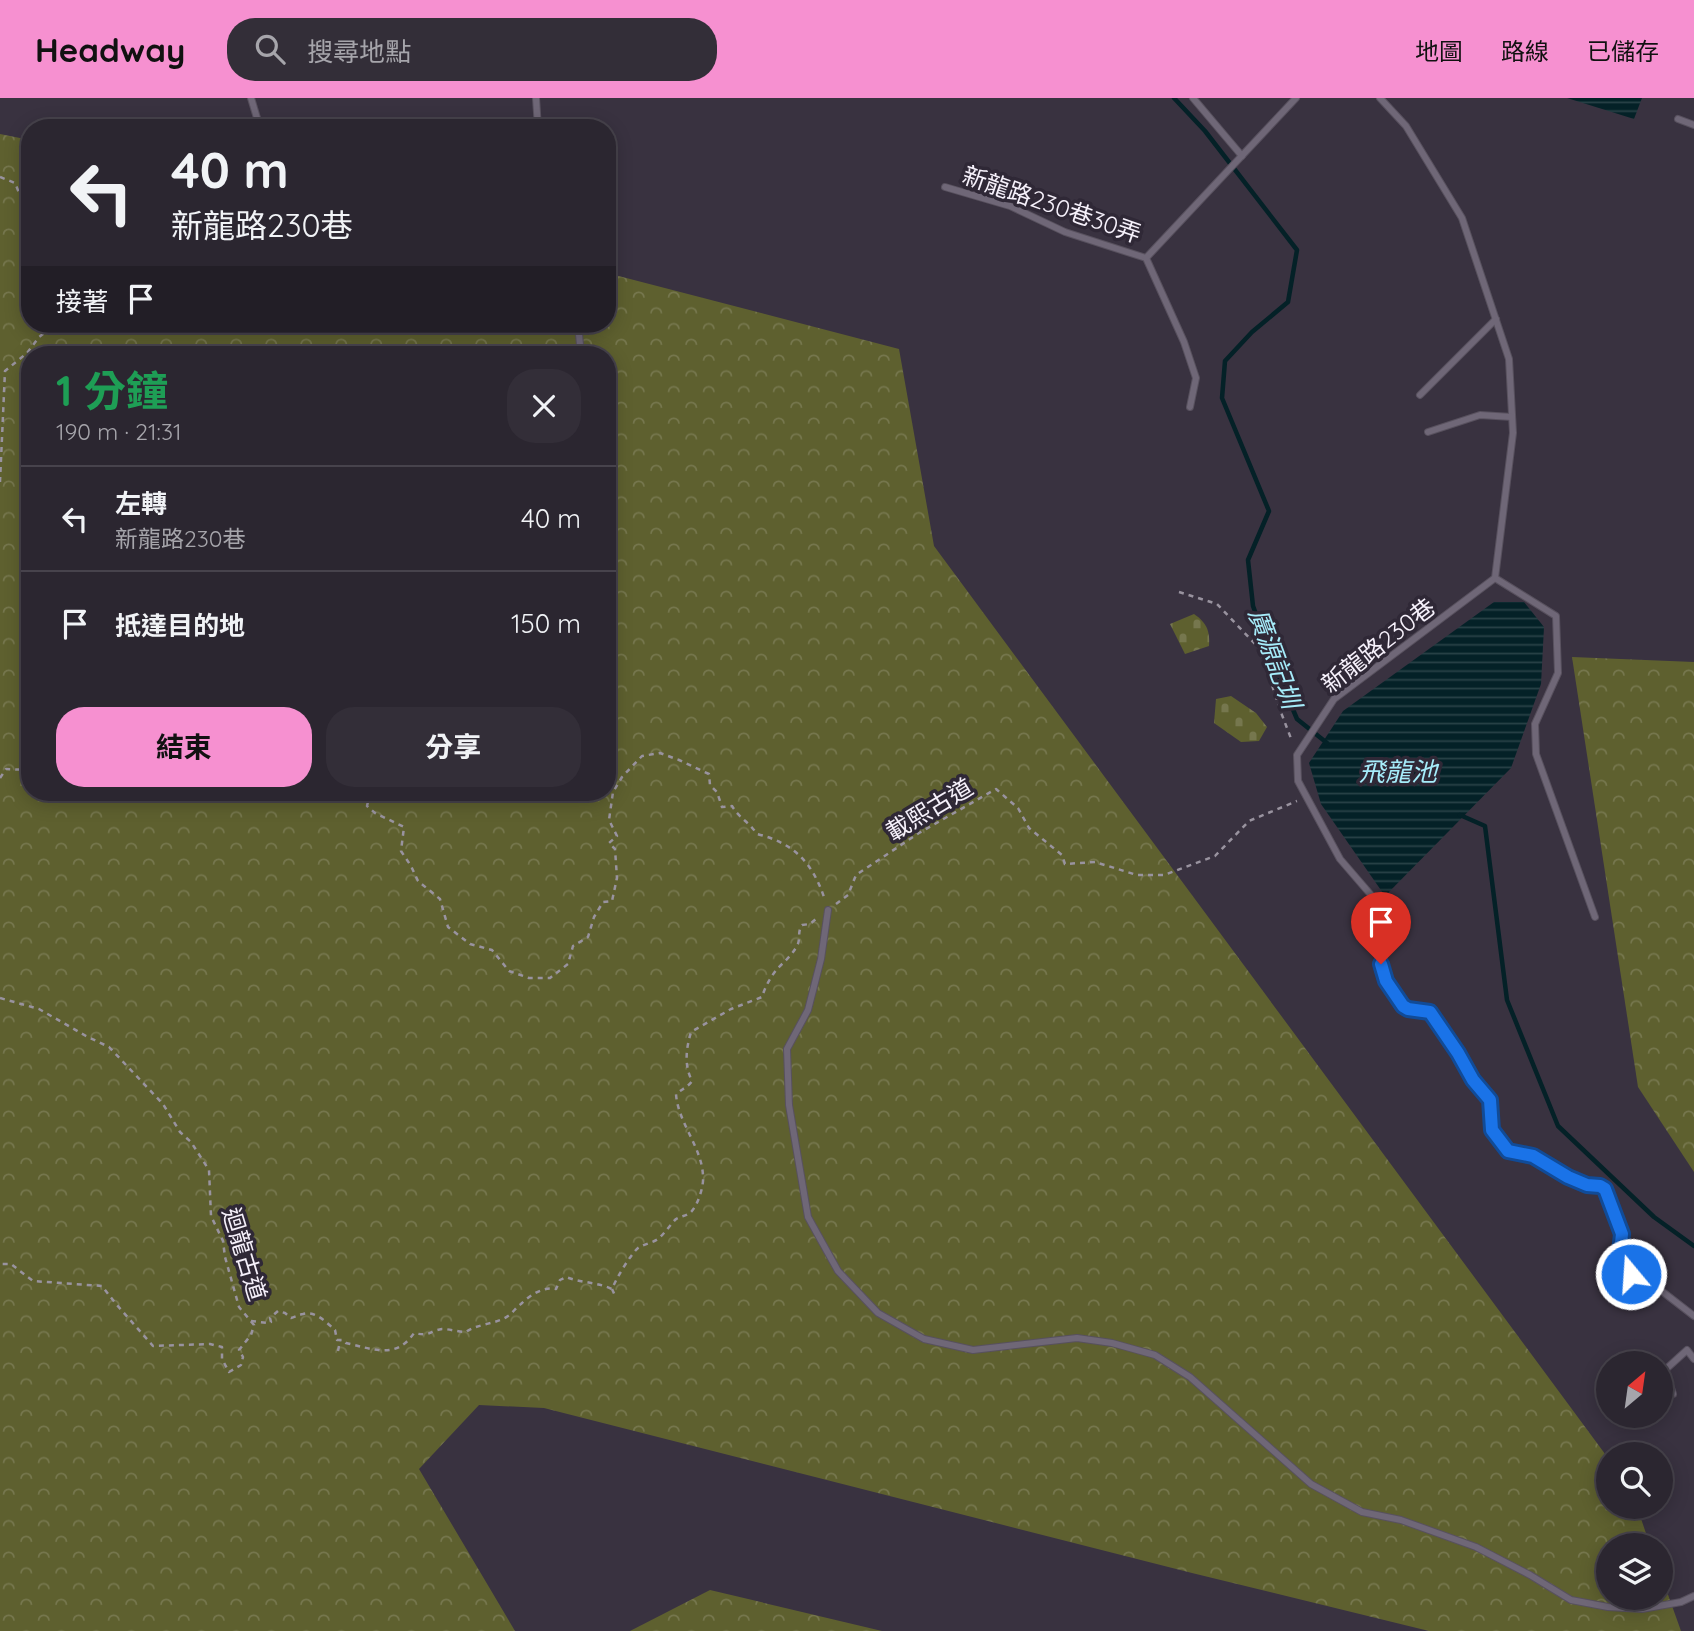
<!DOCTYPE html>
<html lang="zh-TW">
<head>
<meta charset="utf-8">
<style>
	body { margin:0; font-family:Quicksand,"Noto Sans TC",sans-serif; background:#332e38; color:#f1f3f6; height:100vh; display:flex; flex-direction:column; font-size:26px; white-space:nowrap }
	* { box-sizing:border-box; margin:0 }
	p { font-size:23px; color:#a6a5ab }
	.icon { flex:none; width:38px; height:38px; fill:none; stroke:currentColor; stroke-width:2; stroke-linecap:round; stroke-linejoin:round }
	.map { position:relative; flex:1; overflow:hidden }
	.details { position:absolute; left:21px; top:248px; width:595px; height:455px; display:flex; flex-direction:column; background:#2b2630; border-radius:28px; box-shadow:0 4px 18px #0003,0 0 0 2px #47434c }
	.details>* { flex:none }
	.top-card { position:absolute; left:21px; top:21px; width:595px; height:214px; border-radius:28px; box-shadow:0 4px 18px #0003,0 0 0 2px #47434c; background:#2b2630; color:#f1f3f6; overflow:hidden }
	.needle { width:46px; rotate:29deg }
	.fabs { position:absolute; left:1596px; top:1253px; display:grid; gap:14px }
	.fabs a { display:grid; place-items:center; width:77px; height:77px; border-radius:50%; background:#2b2630; box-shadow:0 4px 18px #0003,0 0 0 2px #47434c; font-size:35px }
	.pin { position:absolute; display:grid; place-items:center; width:60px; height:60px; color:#fff; margin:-72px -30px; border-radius:50% 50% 50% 0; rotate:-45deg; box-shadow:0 0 7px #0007 }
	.pin .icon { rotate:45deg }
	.me { position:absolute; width:77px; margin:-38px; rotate:342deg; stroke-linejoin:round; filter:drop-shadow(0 0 5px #0008) }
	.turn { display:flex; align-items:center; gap:24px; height:147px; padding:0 35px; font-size:32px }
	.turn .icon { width:91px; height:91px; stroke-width:2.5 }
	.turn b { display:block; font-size:49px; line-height:60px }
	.then { display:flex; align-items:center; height:66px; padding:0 35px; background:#0003; gap:14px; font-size:26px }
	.round { display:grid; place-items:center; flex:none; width:74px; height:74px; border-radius:28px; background:#332e38 }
	.head { display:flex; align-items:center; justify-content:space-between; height:119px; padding:0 35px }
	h1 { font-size:42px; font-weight:700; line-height:52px; color:#1e9e55 }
	.button { display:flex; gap:14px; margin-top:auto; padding:14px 35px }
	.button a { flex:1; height:80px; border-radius:28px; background:#f690d0; color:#111; font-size:28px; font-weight:700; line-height:80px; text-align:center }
	.button a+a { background:#332e38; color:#f1f3f6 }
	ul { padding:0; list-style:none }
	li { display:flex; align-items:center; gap:21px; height:105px; padding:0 35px; border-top:2px solid #47434c }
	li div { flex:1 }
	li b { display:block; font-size:26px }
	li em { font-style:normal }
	header { display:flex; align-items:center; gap:42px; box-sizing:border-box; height:98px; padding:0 35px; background:#f690d0; color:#111 }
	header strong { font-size:33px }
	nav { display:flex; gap:38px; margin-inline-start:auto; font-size:24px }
	.search { width:490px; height:63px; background:#332e38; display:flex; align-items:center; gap:18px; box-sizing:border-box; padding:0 24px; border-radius:28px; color:#a6a5ab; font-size:26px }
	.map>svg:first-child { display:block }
	.forest { fill:url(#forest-crowns); fill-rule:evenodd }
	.cemetery { fill:url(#cemetery-stones) }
	.water { fill:url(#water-rules) }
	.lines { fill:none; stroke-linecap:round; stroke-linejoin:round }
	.stream { stroke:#042127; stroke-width:4.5 }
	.service-casing { stroke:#58515e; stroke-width:8 }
	.path { stroke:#99939f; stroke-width:2.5; stroke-dasharray:5 5; stroke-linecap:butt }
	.service { stroke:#6f6777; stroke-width:6 }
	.route-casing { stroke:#114b97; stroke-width:18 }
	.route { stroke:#1a73e8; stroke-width:12 }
	.labels { text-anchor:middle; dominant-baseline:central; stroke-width:7; stroke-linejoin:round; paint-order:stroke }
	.street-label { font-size:24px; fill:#f6f1fb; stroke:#2f2836 }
	.water-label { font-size:26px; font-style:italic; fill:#a6ecfa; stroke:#2f2836 }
</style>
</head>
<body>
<header>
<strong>Headway</strong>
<div class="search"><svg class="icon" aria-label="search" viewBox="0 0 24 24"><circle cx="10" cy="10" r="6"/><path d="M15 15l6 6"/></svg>搜尋地點</div>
<nav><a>地圖</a><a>路線</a><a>已儲存</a></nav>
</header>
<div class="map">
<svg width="1694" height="1533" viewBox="0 0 1694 1533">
	<defs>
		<pattern id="forest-crowns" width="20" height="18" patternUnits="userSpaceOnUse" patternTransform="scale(1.75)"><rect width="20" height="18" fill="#5e602f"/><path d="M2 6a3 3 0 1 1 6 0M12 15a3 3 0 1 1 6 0" fill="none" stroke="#76774e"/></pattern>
		<pattern id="cemetery-stones" width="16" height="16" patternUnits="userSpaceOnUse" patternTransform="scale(1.75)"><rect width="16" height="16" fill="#5e602f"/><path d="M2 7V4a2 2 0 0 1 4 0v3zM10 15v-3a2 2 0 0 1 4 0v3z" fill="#76774e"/></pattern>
		<pattern id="water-rules" width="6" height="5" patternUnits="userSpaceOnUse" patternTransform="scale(1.75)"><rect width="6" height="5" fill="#042127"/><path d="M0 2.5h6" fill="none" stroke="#294247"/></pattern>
	</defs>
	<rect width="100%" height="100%" fill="#393240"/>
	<g class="forest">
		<path d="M0 36 30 42V226H607V175L899 251 934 448 1608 1360V1409H1637L1650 1447H1608V1500H1661V1477L1681 1533H1429L1192 1475 544 1310 479 1307 419 1371 515 1533H0ZM30 257H607V695H30Z"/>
		<path d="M1572 559 1694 564V1074L1638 989Z"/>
		<path d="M710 1492 882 1533H630Z"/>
	</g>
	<g class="cemetery">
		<path d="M1194 516C1207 525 1210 533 1209 548L1185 556 1170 526Z"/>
		<path d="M1231 598 1256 615 1267 629 1259 643 1241 644 1214 625 1216 601Z"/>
	</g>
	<g class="water">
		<path d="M1567 0H1642L1634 21Z"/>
		<path d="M1494 504H1524L1544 529 1541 586 1511 670 1385 798 1321 706 1309 665 1343 613Z"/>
	</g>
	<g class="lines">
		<g class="stream">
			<path d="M1174 0 1205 33 1297 152 1288 204 1252 234 1225 263 1222 300 1269 413 1248 462 1253 508 1278 576 1297 621 1327 645"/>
			<path d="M1460 717 1485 728 1507 902 1558 1028 1654 1119 1694 1148"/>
		</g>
		<g class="service-casing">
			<g id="service">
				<path d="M251 0 260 30"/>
				<path d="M536 0 538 30"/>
				<path d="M1193 0 1242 58"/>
				<path d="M1380 0 1406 28 1462 120 1509 261 1513 335 1495 480 1334 601 1297 657 1298 683 1340 761 1390 819C1402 845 1382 843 1382 865 1381 876 1397 907 1408 911 1415 913 1423 913 1430 914L1458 955 1473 982 1490 1002 1492 1032 1508 1053 1533 1058 1568 1079 1586 1087 1600 1088 1605 1091 1622 1136 1620 1154 1624 1168 1631 1176 1650 1184 1694 1218"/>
				<path d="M1678 21 1694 27"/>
				<path d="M945 89 1010 108 1065 134 1146 160 1184 244 1196 280 1190 309"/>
				<path d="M1146 160 1296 0"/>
				<path d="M578 226 581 257"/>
				<path d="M1420 297 1496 221"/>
				<path d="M1428 334 1480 317 1512 319"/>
				<path d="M1495 480 1556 518 1558 575 1535 626 1536 656 1595 819"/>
				<path d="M828 812 821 861 808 912 787 951 789 1007 808 1119 838 1173 878 1215 924 1241 973 1252 1077 1240 1112 1245 1155 1257 1190 1279 1311 1386 1362 1414 1401 1422 1476 1449 1530 1477 1571 1502 1608 1509 1642 1511 1681 1504 1694 1498"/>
				<path d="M1673 1296 1665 1272 1687 1252 1694 1261"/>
			</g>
		</g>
		<g class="path">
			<path d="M0 79 15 85 22 102 30 114"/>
			<path d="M0 384 5 273 27 255 39 239 56 226"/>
			<path d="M1179 494 1217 506 1257 548 1263 560 1282 617 1292 643"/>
			<path d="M0 680 6 671 30 672"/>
			<path d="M370 695 367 708 375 715 404 729 401 753 411 768 418 783 440 801 448 829 470 846 492 852 509 873 529 880H550L568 866 573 848 588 839 594 819 603 804 612 803 617 780 615 751 609 745 617 738 609 722 613 694 622 679 642 658 660 655 679 662 709 676 710 687 717 694 722 709 732 708C739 720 749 724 757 736 794 745 813 765 825 802"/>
			<path d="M836 806 848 797 856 777 919 735 996 691 1018 710 1029 730 1062 757 1065 766 1095 764 1137 777H1164L1215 758 1249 723 1297 703"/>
			<path d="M0 900 39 911 86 938 109 949 163 1006 180 1034 191 1044 209 1072 211 1118 223 1143 225 1159 239 1209 254 1227 251 1237 239 1252 243 1259 241 1267 229 1274 222 1261V1249L210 1246 153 1248 116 1206 102 1188 33 1183 11 1166H0"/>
			<path d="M612 1191 616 1200"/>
			<path d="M251 1223 268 1225 271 1224 270 1220 278 1213 285 1215 291 1220C295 1219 298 1217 303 1216 315 1212 327 1225 335 1232L337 1242H343L346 1245C373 1251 396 1262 414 1235 431 1239 428 1233 442 1231 450 1231 458 1234 466 1234 476 1226 497 1226 508 1218 513 1215 516 1209 521 1206 530 1197 544 1188 556 1191L560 1182 566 1179C581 1185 597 1184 612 1191 616 1181 630 1157 638 1150 644 1146 652 1145 658 1141 665 1135 670 1127 676 1121 681 1118 687 1118 691 1114 698 1107 704 1088 703 1078 702 1049 678 1025 676 996 682 991 688 989 692 983 684 967 686 951 691 934L731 911 762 899C765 889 771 878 778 870 785 863 792 857 797 848 801 841 797 834 802 827L810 826 816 821"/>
			<path d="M338 1253 340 1243"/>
		</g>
		<use href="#service" class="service"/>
	</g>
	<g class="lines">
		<g class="route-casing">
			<path id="route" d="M1381 866 1386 883 1403 908 1408 911 1430 914 1458 955 1473 982 1490 1002 1492 1032 1508 1053 1533 1058 1568 1079 1587 1087 1600 1088 1605 1091 1622 1136 1620 1154 1624 1168 1631 1176"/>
		</g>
		<use href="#route" class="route"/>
	</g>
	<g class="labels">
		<g class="street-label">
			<text transform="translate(1052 106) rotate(19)">新龍路230巷30弄</text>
			<text transform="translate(1378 547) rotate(-38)">新龍路230巷</text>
			<text transform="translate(929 711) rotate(-31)">載熙古道</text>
			<text transform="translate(245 1156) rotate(73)">迴龍古道</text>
		</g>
		<g class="water-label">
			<text transform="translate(1275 560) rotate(70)">廣源記圳</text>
			<text x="1398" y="673">飛龍池</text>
		</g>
	</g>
</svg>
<div class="fabs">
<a><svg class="needle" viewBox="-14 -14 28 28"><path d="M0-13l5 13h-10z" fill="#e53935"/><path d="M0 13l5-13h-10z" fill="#a6a5ab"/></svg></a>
<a><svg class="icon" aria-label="search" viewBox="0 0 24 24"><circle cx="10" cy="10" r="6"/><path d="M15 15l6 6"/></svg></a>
<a><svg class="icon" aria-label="layers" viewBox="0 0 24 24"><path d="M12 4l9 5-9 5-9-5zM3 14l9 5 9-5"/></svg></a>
</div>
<div class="pin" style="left:1381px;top:866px;background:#d93025"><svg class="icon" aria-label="arrive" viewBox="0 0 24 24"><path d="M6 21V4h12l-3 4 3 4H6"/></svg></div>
<svg class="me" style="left:1631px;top:1176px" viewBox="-20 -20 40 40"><circle r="17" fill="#1a73e8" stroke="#fff" stroke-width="3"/><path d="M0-11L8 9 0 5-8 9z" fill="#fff"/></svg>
<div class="top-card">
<div class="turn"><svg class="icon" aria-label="left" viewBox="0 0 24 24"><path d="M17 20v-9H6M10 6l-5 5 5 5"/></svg><div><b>40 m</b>新龍路230巷</div></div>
<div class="then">接著<svg class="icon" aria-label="arrive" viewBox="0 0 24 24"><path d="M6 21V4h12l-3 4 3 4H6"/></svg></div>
</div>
<section class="details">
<div class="head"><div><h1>1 分鐘</h1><p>190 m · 21:31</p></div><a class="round"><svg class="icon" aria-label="close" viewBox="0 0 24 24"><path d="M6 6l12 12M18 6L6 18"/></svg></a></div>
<ul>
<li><svg class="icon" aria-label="left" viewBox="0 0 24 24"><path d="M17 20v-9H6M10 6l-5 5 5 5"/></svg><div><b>左轉</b><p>新龍路230巷</p></div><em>40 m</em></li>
<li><svg class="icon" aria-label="arrive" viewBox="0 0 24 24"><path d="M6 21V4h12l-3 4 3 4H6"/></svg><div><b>抵達目的地</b></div><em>150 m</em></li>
</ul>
<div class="button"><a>結束</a><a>分享</a></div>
</section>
</div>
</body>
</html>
